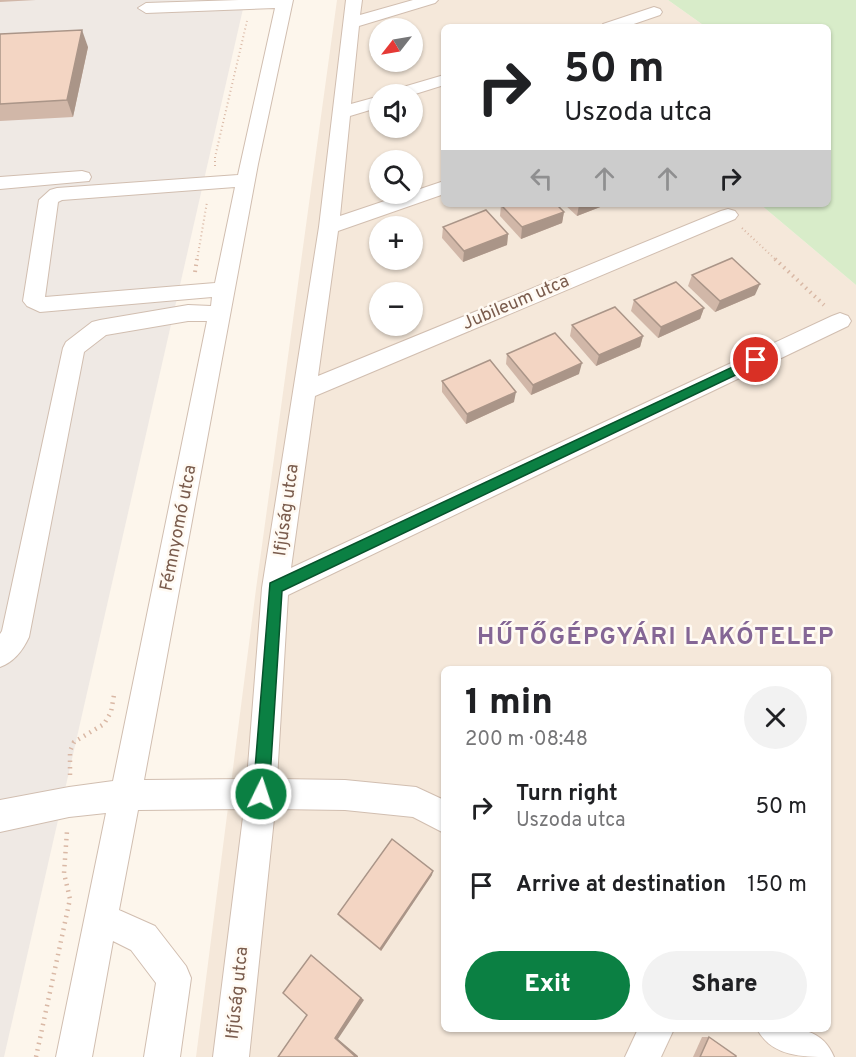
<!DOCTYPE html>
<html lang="en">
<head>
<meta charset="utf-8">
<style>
	body { margin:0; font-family:Overpass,sans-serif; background:#f2f2f2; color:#202124; height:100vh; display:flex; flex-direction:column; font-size:22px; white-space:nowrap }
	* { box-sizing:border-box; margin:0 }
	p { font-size:20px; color:#757577 }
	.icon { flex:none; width:33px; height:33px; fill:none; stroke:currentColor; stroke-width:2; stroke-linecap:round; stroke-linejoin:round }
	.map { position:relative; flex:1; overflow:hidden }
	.panel { position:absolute; left:441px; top:666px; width:390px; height:366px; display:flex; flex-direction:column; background:#fff; border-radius:9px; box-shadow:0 2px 4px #0004 }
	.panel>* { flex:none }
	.banner { position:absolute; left:441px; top:24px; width:390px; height:183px; border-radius:9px; box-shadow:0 2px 4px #0004; background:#fff; color:#202124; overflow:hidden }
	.needle { width:39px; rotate:239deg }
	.tools { position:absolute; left:369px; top:18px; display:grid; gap:12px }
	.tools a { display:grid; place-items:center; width:54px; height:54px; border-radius:50%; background:#fff; box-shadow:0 2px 4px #0004; font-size:30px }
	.pin { position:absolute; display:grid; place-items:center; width:51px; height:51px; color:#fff; margin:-26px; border:3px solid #fff; border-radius:50%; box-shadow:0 2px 6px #0007 }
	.me { position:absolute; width:66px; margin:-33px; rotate:4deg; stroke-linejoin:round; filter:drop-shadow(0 0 4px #0008) }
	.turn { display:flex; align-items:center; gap:21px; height:126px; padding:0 24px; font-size:27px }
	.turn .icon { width:78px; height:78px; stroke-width:2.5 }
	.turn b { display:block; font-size:42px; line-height:51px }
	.lanes { display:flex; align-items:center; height:57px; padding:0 24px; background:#0003; justify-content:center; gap:30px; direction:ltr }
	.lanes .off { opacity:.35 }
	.round { display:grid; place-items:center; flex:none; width:63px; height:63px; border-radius:32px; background:#f2f2f2 }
	.overview { display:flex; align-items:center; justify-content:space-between; height:102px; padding:0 24px }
	h1 { font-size:36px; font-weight:800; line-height:45px }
	.action { display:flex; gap:12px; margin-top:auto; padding:12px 24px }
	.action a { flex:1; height:69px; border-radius:36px; background:#0b8043; color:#fff; font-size:24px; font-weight:800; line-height:69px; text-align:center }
	.action a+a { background:#f2f2f2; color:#202124 }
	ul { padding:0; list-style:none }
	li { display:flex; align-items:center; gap:18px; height:78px; padding:0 24px }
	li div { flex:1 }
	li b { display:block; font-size:22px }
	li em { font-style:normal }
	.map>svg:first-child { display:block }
	.residential { fill:#f5e8da; fill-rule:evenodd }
	.industrial { fill:#efe9e4 }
	.green { fill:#d8ecc9 }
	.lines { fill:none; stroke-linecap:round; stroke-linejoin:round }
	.minor-casing { stroke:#d1beb0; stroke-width:2 }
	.path-far2 { stroke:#d9b8a5; stroke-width:2; stroke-dasharray:1 3; stroke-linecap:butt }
	.path-far1 { stroke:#d9b8a5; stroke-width:4; stroke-dasharray:1.5 4.5; stroke-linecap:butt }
	.path { stroke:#d9b8a5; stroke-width:4.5; stroke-dasharray:1.5 5; stroke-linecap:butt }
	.minor { fill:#fff; fill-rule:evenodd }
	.wall { fill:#d1b7a8 }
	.shaded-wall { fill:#aa9588 }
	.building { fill:#f3d5c3; stroke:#aa9588; stroke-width:1.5 }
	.route { fill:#0b8043; stroke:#07532c; stroke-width:1.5 }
	.labels { text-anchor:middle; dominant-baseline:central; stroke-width:5; stroke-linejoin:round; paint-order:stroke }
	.street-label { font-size:18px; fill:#7a5c4d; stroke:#fffaf3 }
	.district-label { font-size:24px; font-weight:bold; letter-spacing:1.5px; fill:#846695; stroke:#fffaf3 }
</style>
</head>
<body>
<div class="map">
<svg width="856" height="1057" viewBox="0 0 856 1057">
	<rect width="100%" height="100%" fill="#fdf6ec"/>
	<path class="residential" d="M337 0H668L706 27H444V204H760L856 285V1057H196L256 589ZM380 28H412V62H380ZM380 94H412V128H380ZM380 160H412V194H380ZM380 226H412V260H380ZM380 292H412V326H380ZM444 669H828V1029H444Z"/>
	<path class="industrial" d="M0 0H245L4 1057H0Z"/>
	<path class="green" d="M668 0H856V285L760 204H828V27H706Z"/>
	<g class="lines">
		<g class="minor-casing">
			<g id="minor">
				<path d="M239 0H293L258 164 144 780 247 779 262 588 319 227 346 0H362L360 15 413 0H438L435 3 359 26 351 104 380 96V107L350 116 340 216 444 181V194L338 231 318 376 721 211 728 209 735 211 738 215 735 219 315 396 291 568 832 316 840 313 848 316 851 321 848 326 288 595 277 779 345 780 416 787 444 800V833L413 817 345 810 275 809 249 1057H213L244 809 138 810 119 910 155 926 186 966 191 978 180 1057H144L156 983 131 950 113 941 92 1057H56L106 813 69 817 0 832V800L69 787 113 781 207 321H188L106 335 84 352 29 637C23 650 14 662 0 667V634L2 631 63 348 66 342 92 322 100 320 188 305 211 306 212 297 40 312 27 306 23 301 39 200 50 190 57 188 238 175 275 8 146 13 138 8 146 3ZM235 187 215 283 45 297 58 202 62 200Z"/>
				<path d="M654 7 660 9 662 12 660 15 625 27H601L603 24Z"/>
				<path d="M444 75V85L412 95 390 94 393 90Z"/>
				<path d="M82 171 89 173 91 177 89 181 0 189V177Z"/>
				<path d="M638 1029H674L661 1057H625Z"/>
				<path d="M757 1029C789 1029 820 1023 834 1057 803 1057 772 1057 757 1029Z"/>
			</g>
		</g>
		<g class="path-far2">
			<path d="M215 166V157L247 21"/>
			<path d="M742 228 776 260"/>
			<path d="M197 260 207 202"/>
		</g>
		<g class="path-far1">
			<path d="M775 259 824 305"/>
			<path d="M195 272 197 259"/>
		</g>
		<g class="path">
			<path d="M70 775V751L74 742 104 724 111 712 114 695"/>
			<path d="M36 1057 70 899 64 873 67 831"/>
		</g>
		<use href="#minor" class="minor"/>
	</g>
	<g class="wall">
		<path d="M0 0H36L0 2Z"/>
		<path d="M0 34 88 47 73 117 0 121Z"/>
		<path d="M444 106V120L442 118V107Z"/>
		<path d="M564 204H608L577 216Z"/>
		<path d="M501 205 564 212 562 223 521 239 500 216Z"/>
		<path d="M443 227 508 234 507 245 463 262 442 238Z"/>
		<path d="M692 275 755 295 715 312 688 286Z"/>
		<path d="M634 300 704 308 700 319 658 338 631 311Z"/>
		<path d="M572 325 643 336 640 347 596 366 570 336Z"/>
		<path d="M507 354 579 374 531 395 506 364Z"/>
		<path d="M442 381 514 402 466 424 442 392Z"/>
		<path d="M432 875 381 951 340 917 338 914Z"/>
		<path d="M702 1037H709L736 1057H693Z"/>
	</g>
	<g class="shaded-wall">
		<path d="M82 30 88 47 73 117 67 100Z"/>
		<path d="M581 204H608L577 216 579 205Z"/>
		<path d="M564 212 562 223 521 239 522 227Z"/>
		<path d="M508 234 507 245 463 262 464 251Z"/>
		<path d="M760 284 755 295 715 312 720 301Z"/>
		<path d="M704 308 700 319 658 338 661 327Z"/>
		<path d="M643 336 640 347 596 366 599 355Z"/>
		<path d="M582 363 579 374 531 395 533 385Z"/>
		<path d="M516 392 514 402 466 424 467 414Z"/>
		<path d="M433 871 432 875 381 951 380 949Z"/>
		<path d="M311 955 364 1000 338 1039 358 1056V1057H356L335 1038Z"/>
	</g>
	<g class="building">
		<path d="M82 30 67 100 0 104V34Z"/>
		<path d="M503 204H556L564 212 522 227 501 205Z"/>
		<path d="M486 210 508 234 464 251 443 227Z"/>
		<path d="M732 258 760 284 720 301 692 275Z"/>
		<path d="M676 282 704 308 661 327 634 300Z"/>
		<path d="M615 307 643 336 599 355 572 325Z"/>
		<path d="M555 333 582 363 533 385 507 354Z"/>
		<path d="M490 360 516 392 467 414 442 381Z"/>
		<path d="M392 839 433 871 380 949 338 914Z"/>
		<path d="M311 955 361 998 335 1038 356 1057H278L307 1015 283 993Z"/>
		<path d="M709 1037 736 1056V1057H700Z"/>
	</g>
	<path class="route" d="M756 356 762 360 761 363 282 591 269 794 266 800 261 802 255 800 253 794 270 583Z"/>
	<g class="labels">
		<g class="street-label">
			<text transform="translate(516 303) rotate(-23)">Jubileum utca</text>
			<text transform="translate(287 510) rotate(-82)">Ifjúság utca</text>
			<text transform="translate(179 528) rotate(-79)">Fémnyomó utca</text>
			<text transform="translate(238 993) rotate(-84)">Ifjúság utca</text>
		</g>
		<g class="district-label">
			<text x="656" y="638">HŰTŐGÉPGYÁRI LAKÓTELEP</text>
		</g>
	</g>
</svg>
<div class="tools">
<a><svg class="needle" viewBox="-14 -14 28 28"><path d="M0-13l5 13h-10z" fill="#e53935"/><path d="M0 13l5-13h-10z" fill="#757577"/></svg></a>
<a><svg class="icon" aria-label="sound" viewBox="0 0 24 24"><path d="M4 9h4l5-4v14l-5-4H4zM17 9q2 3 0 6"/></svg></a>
<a><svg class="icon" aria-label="search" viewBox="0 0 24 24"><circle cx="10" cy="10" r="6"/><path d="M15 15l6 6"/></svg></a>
<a>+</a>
<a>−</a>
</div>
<div class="pin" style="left:756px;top:360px;background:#d93025"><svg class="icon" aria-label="arrive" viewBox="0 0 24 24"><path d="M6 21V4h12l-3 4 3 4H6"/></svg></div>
<svg class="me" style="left:261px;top:794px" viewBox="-20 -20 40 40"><circle r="17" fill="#0b8043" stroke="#fff" stroke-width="3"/><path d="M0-11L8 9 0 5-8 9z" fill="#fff"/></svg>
<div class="banner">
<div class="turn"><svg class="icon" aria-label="right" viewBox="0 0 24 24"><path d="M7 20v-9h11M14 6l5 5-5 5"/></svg><div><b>50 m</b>Uszoda utca</div></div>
<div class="lanes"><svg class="icon off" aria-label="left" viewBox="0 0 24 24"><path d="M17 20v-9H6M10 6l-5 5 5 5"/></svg><svg class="icon off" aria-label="ahead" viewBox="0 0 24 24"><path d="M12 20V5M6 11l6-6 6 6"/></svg><svg class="icon off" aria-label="ahead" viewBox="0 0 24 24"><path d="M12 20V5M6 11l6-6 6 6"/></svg><svg class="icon" aria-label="right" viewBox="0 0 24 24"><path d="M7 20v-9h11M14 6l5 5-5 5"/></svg></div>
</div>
<section class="panel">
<div class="overview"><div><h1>1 min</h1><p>200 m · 08:48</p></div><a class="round"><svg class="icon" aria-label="close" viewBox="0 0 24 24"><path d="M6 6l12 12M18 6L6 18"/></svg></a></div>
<ul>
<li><svg class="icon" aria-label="right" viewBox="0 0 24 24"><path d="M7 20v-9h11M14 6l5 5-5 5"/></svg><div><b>Turn right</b><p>Uszoda utca</p></div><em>50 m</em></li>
<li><svg class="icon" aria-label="arrive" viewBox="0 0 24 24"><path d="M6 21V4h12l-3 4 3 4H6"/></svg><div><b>Arrive at destination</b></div><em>150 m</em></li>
</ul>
<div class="action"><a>Exit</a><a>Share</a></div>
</section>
</div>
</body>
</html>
